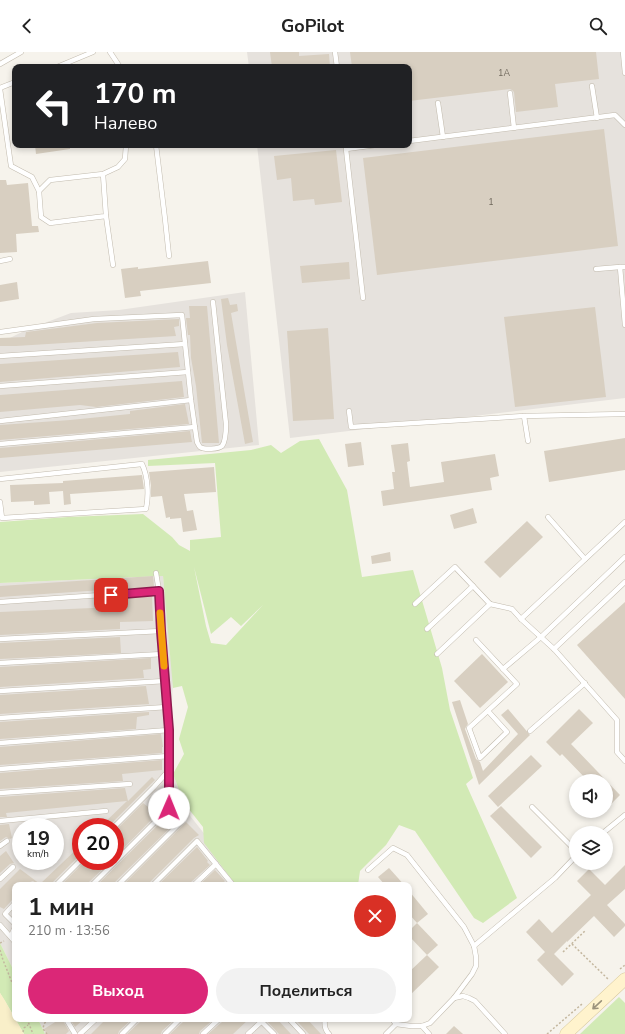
<!DOCTYPE html>
<html lang="ru">
<head>
<meta charset="utf-8">
<style>
	body { margin:0; font-family:"Nunito Sans",sans-serif; background:#f2f2f2; color:#222; height:100vh; display:flex; flex-direction:column; font-size:15px; white-space:nowrap }
	* { box-sizing:border-box; margin:0 }
	p { font-size:13px; color:#767676 }
	.icon { flex:none; width:22px; height:22px; fill:none; stroke:currentColor; stroke-width:2; stroke-linecap:round; stroke-linejoin:round }
	.map { position:relative; flex:1; overflow:hidden }
	.drawer { position:absolute; left:12px; top:830px; width:400px; height:140px; display:flex; flex-direction:column; background:#fff; border-radius:8px; box-shadow:0 2px 6px #0003 }
	.drawer>* { flex:none }
	.banner { position:absolute; left:12px; top:12px; width:400px; height:84px; border-radius:8px; box-shadow:0 2px 6px #0003; background:#202124; color:#fff; overflow:hidden }
	.fabs { position:absolute; left:569px; top:722px; display:grid; gap:8px }
	.fabs a { display:grid; place-items:center; width:44px; height:44px; border-radius:50%; background:#fff; box-shadow:0 2px 6px #0003; font-size:20px }
	.speed { position:absolute; left:12px; top:766px; display:flex; gap:8px; font-size:20px; font-weight:700; text-align:center }
	.speed>* { display:grid; place-content:center; width:52px; height:52px; border-radius:50%; background:#fff; box-shadow:0 2px 6px #0003; line-height:1 }
	.speed small { font-size:10px; font-weight:400 }
	.speed .limit { border:6px solid #d22; background:#fff; color:#111 }
	.pin { position:absolute; display:grid; place-items:center; width:34px; height:34px; color:#fff; margin:-17px; border-radius:8px; box-shadow:0 2px 6px #0006 }
	.me { position:absolute; width:44px; margin:-22px; rotate:1deg; stroke-linejoin:round; filter:drop-shadow(0 0 3px #0008) }
	.turn { display:flex; align-items:center; gap:14px; height:84px; padding:0 16px; font-size:18px }
	.turn .icon { width:52px; height:52px; stroke-width:2.5 }
	.turn b { display:block; font-size:28px; line-height:34px }
	.round { display:grid; place-items:center; flex:none; width:42px; height:42px; border-radius:21px; background:#f2f2f2 }
	.headline { display:flex; align-items:center; justify-content:space-between; height:68px; padding:0 16px }
	h1 { font-size:24px; font-weight:700; line-height:30px }
	.action { display:flex; gap:8px; margin-top:auto; padding:8px 16px }
	.action a { flex:1; height:46px; border-radius:24px; background:#db2777; color:#fff; font-size:16px; font-weight:700; line-height:46px; text-align:center }
	.action a+a { background:#f2f2f2; color:#222 }
	header { display:flex; justify-content:space-between; align-items:center; height:52px; padding:0 16px; background:#fff; font-size:18px; font-weight:700 }
	.map>svg:first-child { display:block }
	.industrial { fill:#e6e2dd; fill-rule:evenodd }
	.green { fill:#d2eab5; fill-rule:evenodd }
	.sand { fill:#f9efc9 }
	.building { fill:#d8cfc1 }
	.lines { fill:none; stroke-linecap:round; stroke-linejoin:round }
	.lane-casing { stroke:#c2bbae; stroke-width:5.5 }
	.secondary-casing { stroke:#d6c79b; stroke-width:13 }
	.path { stroke:#c4b79f; stroke-width:1.5; stroke-dasharray:2 2; stroke-linecap:butt }
	.lane { stroke:#fff; stroke-width:4.5 }
	.secondary { stroke:#fff3cd; stroke-width:12 }
	.oneway { stroke:#9c937c }
	.route-casing { stroke:#8e194d; stroke-width:10 }
	.route { stroke:#db2777; stroke-width:7 }
	.slow { stroke:#f59e0b; stroke-width:7 }
	.labels { text-anchor:middle; dominant-baseline:central; stroke-width:3.5; stroke-linejoin:round; paint-order:stroke }
	.number-label { font-size:9px; fill:#6e675b }
</style>
</head>
<body>
<header><svg class="icon" aria-label="back" viewBox="0 0 24 24"><path d="M15 5l-7 7 7 7"/></svg>GoPilot<svg class="icon" aria-label="search" viewBox="0 0 24 24"><circle cx="10" cy="10" r="6"/><path d="M15 15l6 6"/></svg></header>
<div class="map">
<svg width="625" height="982" viewBox="0 0 625 982">
	<rect width="100%" height="100%" fill="#f6f3ec"/>
	<g class="industrial">
		<path d="M247 0H625V346L290 386 257 93H409V15H249Z"/>
		<path d="M245 240 259 393 0 420V291L26 278 71 261 119 258Z"/>
		<path d="M163 524 173 628 169 710 187 760 245 833H15V921L0 891V531ZM21 775H55V809H21ZM81 775H115V809H81Z"/>
		<path d="M38 967H319L332 982H45Z"/>
	</g>
	<g class="green">
		<path d="M319 387 347 438 362 525 413 518 442 616 450 658 473 726 466 732 517 846 483 871 474 866 415 779 399 773 386 793 360 819 358 833H236L204 791 203 775 184 751 173 722 184 702 179 687 188 655 182 634 173 636 163 524 0 531V470L68 465 143 462 172 485 179 493 190 499V488L221 485 215 411 148 414V408L251 398 271 393 281 401 300 389ZM194 515 211 582 231 565 241 574 263 553 226 593 211 591 206 574Z"/>
		<path d="M0 891 15 921V966L0 941Z"/>
		<path d="M619 945 625 951V982H580Z"/>
		<path d="M15 967H38L45 982H24Z"/>
	</g>
	<path class="sand" d="M0 941 4 947 24 982H0Z"/>
	<g class="building">
		<path d="M270 0H299V4L329 2 330 15H272Z"/>
		<path d="M350 0H596L599 27 555 32 558 55 516 60 514 40 512 38 510 37 409 49V15H352Z"/>
		<path d="M604 77 618 194 377 223 363 106Z"/>
		<path d="M35 93H70V97L36 102Z"/>
		<path d="M336 98 342 150 315 153 314 147 293 149 291 126 277 128 274 104Z"/>
		<path d="M0 128H6L7 133 28 131 32 174H38L39 180 16 182 17 200 0 201Z"/>
		<path d="M208 209 211 231 140 239 141 244 125 246 121 217 138 215V217Z"/>
		<path d="M349 210 350 227 302 231 300 214Z"/>
		<path d="M17 230 19 247 0 250V233Z"/>
		<path d="M228 246 230 253 237 252 238 259 231 261 253 390 245 392 227 293 221 247Z"/>
		<path d="M189 254H207L219 391H202L196 334 191 306 190 283H188L186 266H190Z"/>
		<path d="M595 255 606 345 515 355 504 265Z"/>
		<path d="M179 267V274L174 275 176 284 16 294H0V286L25 285 26 280 97 271Z"/>
		<path d="M328 276 334 367 293 369 287 279Z"/>
		<path d="M178 300 180 315 0 330V312Z"/>
		<path d="M182 329 184 345 96 355 80 353 0 360V343Z"/>
		<path d="M185 352 189 372 0 388V373L70 368 130 362V359Z"/>
		<path d="M190 379 192 390 0 406V396Z"/>
		<path d="M625 386V418L549 430 544 399Z"/>
		<path d="M361 390 364 413 348 415 345 392Z"/>
		<path d="M408 391 410 409 407 410 410 435 444 430 441 410 495 402 499 424 490 426 492 438 383 454 381 439 394 437 392 420H395L391 393Z"/>
		<path d="M214 415 216 440 184 442 187 459 193 458 197 478 183 480 181 466 170 467V465L166 466 162 444 151 445V434L149 420Z"/>
		<path d="M142 423 144 437 70 442 71 452 64 453 63 439 49 440 50 452 34 453V449L11 450 10 433 63 431V429Z"/>
		<path d="M473 456 477 471 454 477 450 463Z"/>
		<path d="M527 469 543 485 500 526 484 510Z"/>
		<path d="M390 500 391 509 372 512 371 504Z"/>
		<path d="M153 524 154 534 152 535V536L117 538V537L0 545V534Z"/>
		<path d="M152 543 153 569 120 570V577L0 583V560L115 555 116 546Z"/>
		<path d="M625 550V647L577 593Z"/>
		<path d="M120 585 121 601 0 607V591Z"/>
		<path d="M482 602 508 630 480 656 454 629Z"/>
		<path d="M151 606V617L143 618 144 626 0 635V615Z"/>
		<path d="M146 634 149 652 0 662V643Z"/>
		<path d="M460 648 468 672 466 675 465 677 476 707 480 710 483 719 518 682 501 663 508 657 530 683 479 733 452 650Z"/>
		<path d="M579 657 593 671 571 692 620 743 611 752 606 748V729H588L562 702 560 704 546 690Z"/>
		<path d="M149 660V663L137 665 136 677 0 687V670Z"/>
		<path d="M161 682 163 695H162V701L0 713V695Z"/>
		<path d="M531 703 542 714 498 755 488 744Z"/>
		<path d="M162 708V718L122 722 123 729 0 737V721Z"/>
		<path d="M152 725 155 728 111 772 110 775H100L127 749 6 761 7 765H0V745L125 736 128 749Z"/>
		<path d="M143 751 157 762 115 805V779Z"/>
		<path d="M501 754 542 795 531 806 490 764Z"/>
		<path d="M168 763 176 770 115 830 114 833H97Z"/>
		<path d="M186 770 199 783 194 786 150 830 149 833H123Z"/>
		<path d="M9 772 12 786 10 787 6 785 0 789V773Z"/>
		<path d="M81 793V804L78 805 53 830 52 833H37L36 831 33 829 30 830 28 833H15V847L12 848 4 857 0 855V837L20 817 40 832Z"/>
		<path d="M197 795 208 809 207 810 210 813 191 830 190 833H158Z"/>
		<path d="M6 799 14 811 10 812 0 821V804Z"/>
		<path d="M85 809H111L89 830 88 833H61Z"/>
		<path d="M625 813V837L607 853 625 872V874L614 885 594 864 567 890V889L554 902 574 922 562 934 537 908 545 900 526 880 539 867 552 881 591 843 577 829 589 817 605 833Z"/>
		<path d="M389 816 398 826 404 833H385L378 825Z"/>
		<path d="M215 818 225 829 221 833H199Z"/>
		<path d="M409 839 428 862 417 871 409 862Z"/>
		<path d="M417 871 438 893 427 903 409 884V879Z"/>
		<path d="M427 903 439 915 409 944V920Z"/>
		<path d="M60 967H62L69 979 66 982H47L44 977Z"/>
		<path d="M70 967H84L75 975Z"/>
		<path d="M106 967H132L119 979 118 982H91Z"/>
		<path d="M141 967H175L162 979 161 982H127L140 970Z"/>
		<path d="M184 967H214L200 979 199 982H170L183 970Z"/>
		<path d="M223 967H249L233 982H208L222 970Z"/>
		<path d="M265 967H277L291 982H279Z"/>
		<path d="M295 967H307L321 982H309Z"/>
		<path d="M454 974 463 982H446Z"/>
	</g>
	<g class="lines">
		<g class="lane-casing">
			<g id="lane">
				<path d="M110 0 120 15"/>
				<path d="M335 0 337 15"/>
				<path d="M623 0 625 21"/>
				<path d="M0 12 21 0"/>
				<path d="M57 15 93 0"/>
				<path d="M592 34 597 66"/>
				<path d="M0 36 15 30"/>
				<path d="M0 37 11 114 32 125 39 139"/>
				<path d="M510 41 514 76"/>
				<path d="M438 51 443 85"/>
				<path d="M409 89 615 63 625 73"/>
				<path d="M156 93 165 167 169 204"/>
				<path d="M103 122 106 164 50 171 41 165 39 139 50 128 103 122 118 115 125 107 126 93"/>
				<path d="M106 164 113 213"/>
				<path d="M0 209 10 207"/>
				<path d="M625 215H620L625 273"/>
				<path d="M596 217 620 215"/>
				<path d="M363 246 346 97 376 93"/>
				<path d="M0 280 94 267 182 263 191 348 197 390C198 392 199 394 200 395 204 398 219 397 222 394 226 389 226 378 226 372L213 250"/>
				<path d="M0 304 185 292"/>
				<path d="M0 334 188 320"/>
				<path d="M349 359 351 375 524 364"/>
				<path d="M0 369 191 348"/>
				<path d="M528 389 524 364 625 362"/>
				<path d="M0 392 195 375"/>
				<path d="M0 427 142 412C148 425 149 443 146 457L2 466 0 450"/>
				<path d="M548 465 585 507"/>
				<path d="M0 550 159 539"/>
				<path d="M415 552 455 515 473 534"/>
				<path d="M521 567 625 470"/>
				<path d="M427 577 473 534 490 552 512 557 521 567 554 597 617 668V700L625 709"/>
				<path d="M0 587 161 579"/>
				<path d="M476 588 517 632 469 676 480 706 507 680 488 659"/>
				<path d="M554 597 625 530"/>
				<path d="M437 602 490 552"/>
				<path d="M0 611 163 602"/>
				<path d="M503 617 541 585 625 505"/>
				<path d="M0 639 165 629"/>
				<path d="M0 666 167 655"/>
				<path d="M530 679 585 631"/>
				<path d="M0 691 169 678"/>
				<path d="M0 717 169 704"/>
				<path d="M0 741 130 732"/>
				<path d="M532 755 576 799"/>
				<path d="M0 769 106 759"/>
				<path d="M114 775 154 735 169 718"/>
				<path d="M603 781 625 763"/>
				<path d="M0 794 7 789"/>
				<path d="M368 818 393 796 407 803 464 875 474 894 476 905V914L472 922 454 946"/>
				<path d="M0 827 13 815"/>
				<path d="M32 833H33"/>
				<path d="M56 833 81 808"/>
				<path d="M92 833 169 756V678L161 579 159 539 156 521"/>
				<path d="M118 833 182 769 169 756"/>
				<path d="M153 833 197 789 233 833"/>
				<path d="M194 833 216 812"/>
				<path d="M15 851 5 862 15 872"/>
				<path d="M0 873 15 890"/>
				<path d="M11 884 15 875"/>
				<path d="M474 894 555 826 576 804"/>
				<path d="M66 967 75 982"/>
				<path d="M259 967 274 982"/>
				<path d="M289 967 303 982"/>
				<path d="M325 967C324 973 325 978 329 982"/>
				<path d="M392 967 396 972 411 974H422L430 971 454 946 463 944 469 946 475 949 505 982"/>
				<path d="M422 974 429 982"/>
				<path d="M80 982 96 967"/>
				<path d="M122 982 137 967"/>
				<path d="M165 982 180 967"/>
				<path d="M203 982 219 967"/>
				<path d="M248 982 262 969"/>
				<path d="M386 982 396 972"/>
			</g>
		</g>
		<g class="secondary-casing">
			<path id="secondary" d="M566 982 625 927"/>
		</g>
		<g class="path">
			<path d="M0 891 4 889"/>
			<path d="M572 892 609 928"/>
			<path d="M0 898 3 908 15 938"/>
			<path d="M563 900 586 878"/>
			<path d="M620 917 625 913"/>
			<path d="M27 967 33 982"/>
			<path d="M23 980 24 976 28 973"/>
			<path d="M47 982 43 977 44 972 48 967"/>
			<path d="M547 982 582 952"/>
		</g>
		<use href="#lane" class="lane"/>
		<use href="#secondary" class="secondary"/>
	</g>
	<defs><path id="oneway-shaft" d="M-6 0H5M1.5-3L5.5 0L1.5 3" fill="none" stroke-width="1.6" stroke-linecap="round" stroke-linejoin="round"/></defs>
	<use class="oneway" href="#oneway-shaft" transform="translate(597 953) rotate(137)"/>
	<g class="lines">
		<g class="route-casing">
			<path id="route" d="M111 543 159 539 161 579 169 678V756"/>
		</g>
		<use href="#route" class="route"/>
		<path class="slow" d="M160 561 164 614"/>
	</g>
	<g class="labels">
		<g class="number-label">
			<text x="504" y="21">1А</text>
			<text x="491" y="150">1</text>
		</g>
	</g>
</svg>
<div class="fabs">
<a><svg class="icon" aria-label="sound" viewBox="0 0 24 24"><path d="M4 9h4l5-4v14l-5-4H4zM17 9q2 3 0 6"/></svg></a>
<a><svg class="icon" aria-label="layers" viewBox="0 0 24 24"><path d="M12 4l9 5-9 5-9-5zM3 14l9 5 9-5"/></svg></a>
</div>
<div class="speed"><div>19<small>km/h</small></div><div class="limit">20</div></div>
<div class="pin" style="left:111px;top:543px;background:#d93025"><svg class="icon" aria-label="arrive" viewBox="0 0 24 24"><path d="M6 21V4h12l-3 4 3 4H6"/></svg></div>
<svg class="me" style="left:169px;top:756px" viewBox="-20 -20 40 40"><circle r="19" fill="#fff"/><path d="M0-13L10 11 0 6-10 11z" fill="#db2777"/></svg>
<div class="banner">
<div class="turn"><svg class="icon" aria-label="left" viewBox="0 0 24 24"><path d="M17 20v-9H6M10 6l-5 5 5 5"/></svg><div><b>170 m</b>Налево</div></div>
</div>
<section class="drawer">
<div class="headline"><div><h1>1 мин</h1><p>210 m · 13:56</p></div><a class="round" style="background:#d93025;color:#fff"><svg class="icon" aria-label="close" viewBox="0 0 24 24"><path d="M6 6l12 12M18 6L6 18"/></svg></a></div>
<div class="action"><a>Выход</a><a>Поделиться</a></div>
</section>
</div>
</body>
</html>
